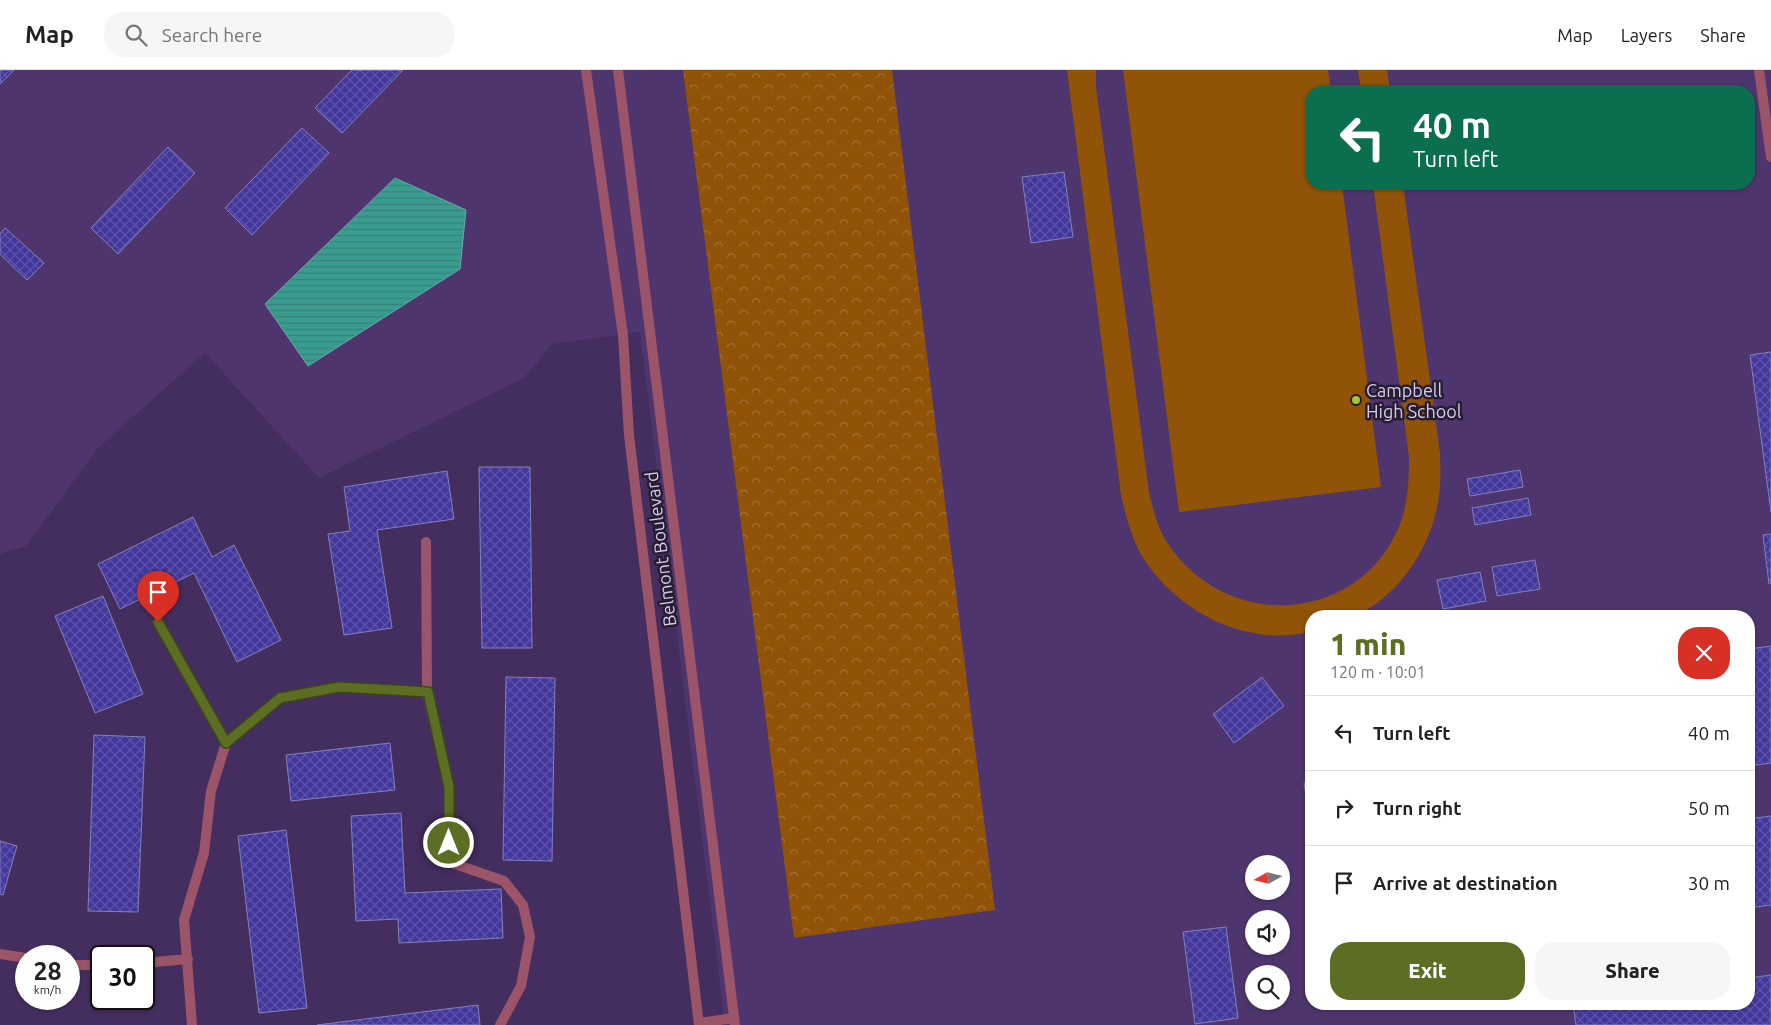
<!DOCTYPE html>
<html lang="en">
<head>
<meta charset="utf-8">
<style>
	body { margin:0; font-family:Ubuntu,sans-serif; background:#f6f6f6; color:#222; height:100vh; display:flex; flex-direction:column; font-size:19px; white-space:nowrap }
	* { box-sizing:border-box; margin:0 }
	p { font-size:16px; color:#767676 }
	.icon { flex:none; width:28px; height:28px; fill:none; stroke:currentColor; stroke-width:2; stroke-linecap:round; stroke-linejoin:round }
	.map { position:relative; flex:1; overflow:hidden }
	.drawer { position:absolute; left:1305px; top:540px; width:450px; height:400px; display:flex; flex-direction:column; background:#fff; border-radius:20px; box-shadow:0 1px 4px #0004 }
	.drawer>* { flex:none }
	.hud { position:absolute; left:1305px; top:15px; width:450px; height:105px; border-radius:20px; box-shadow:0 1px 4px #0004; background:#0b6e4f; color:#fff; overflow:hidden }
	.needle { width:32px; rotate:262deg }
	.fabs { position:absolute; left:1245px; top:785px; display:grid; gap:10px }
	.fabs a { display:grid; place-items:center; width:45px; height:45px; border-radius:50%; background:#fff; box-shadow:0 1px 4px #0004; font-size:25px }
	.speed { position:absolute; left:15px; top:875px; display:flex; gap:10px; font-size:25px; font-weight:700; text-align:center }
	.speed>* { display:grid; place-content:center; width:65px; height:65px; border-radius:50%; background:#fff; box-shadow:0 1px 4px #0004; line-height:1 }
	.speed small { font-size:12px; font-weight:400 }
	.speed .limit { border:2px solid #111; border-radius:8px; background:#fff; color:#111 }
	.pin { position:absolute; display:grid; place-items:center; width:42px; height:42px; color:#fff; margin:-51px -21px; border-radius:50% 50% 50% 0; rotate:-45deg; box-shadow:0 0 5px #0007 }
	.pin .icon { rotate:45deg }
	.me { position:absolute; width:55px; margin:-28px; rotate:0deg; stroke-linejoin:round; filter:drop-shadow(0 0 4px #0008) }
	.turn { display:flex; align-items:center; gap:18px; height:105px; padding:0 25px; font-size:22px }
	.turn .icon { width:65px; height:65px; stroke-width:2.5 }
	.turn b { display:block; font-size:35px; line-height:42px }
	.round { display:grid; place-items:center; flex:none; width:52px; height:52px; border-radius:20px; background:#f6f6f6 }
	.headline { display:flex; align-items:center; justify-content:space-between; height:85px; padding:0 25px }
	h1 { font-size:30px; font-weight:800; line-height:38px; color:#5c6d24 }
	.primary-button { display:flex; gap:10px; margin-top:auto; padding:10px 25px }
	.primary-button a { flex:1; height:58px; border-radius:20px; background:#5c6d24; color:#fff; font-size:20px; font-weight:800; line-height:58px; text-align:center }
	.primary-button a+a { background:#f6f6f6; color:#222 }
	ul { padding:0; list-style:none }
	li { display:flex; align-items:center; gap:15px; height:75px; padding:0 25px; border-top:1px solid #e0e0e0 }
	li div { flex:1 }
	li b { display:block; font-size:19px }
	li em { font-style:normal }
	header { display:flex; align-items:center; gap:30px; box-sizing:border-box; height:70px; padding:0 25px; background:#fff; border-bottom:1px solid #e0e0e0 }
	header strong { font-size:24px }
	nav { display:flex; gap:28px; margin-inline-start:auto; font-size:18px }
	.search { width:350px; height:45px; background:#f6f6f6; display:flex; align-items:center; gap:12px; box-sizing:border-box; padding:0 18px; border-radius:20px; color:#767676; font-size:19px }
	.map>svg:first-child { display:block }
	.built { fill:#4e356d; fill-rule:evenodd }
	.forest { fill:url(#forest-crowns) }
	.pitch { fill:#905307 }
	.water { fill:url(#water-rules); stroke:#68abaa }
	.building { fill:url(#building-cross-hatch); stroke:#8182bb }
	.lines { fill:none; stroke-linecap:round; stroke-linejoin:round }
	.service { stroke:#9c5469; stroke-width:10 }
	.minor { stroke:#9c5469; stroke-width:10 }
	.route-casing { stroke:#3c4717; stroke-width:12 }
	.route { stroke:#5c6d24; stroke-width:9 }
	.poi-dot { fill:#a3c926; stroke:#261d33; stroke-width:2 }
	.labels { text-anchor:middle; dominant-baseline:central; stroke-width:5; stroke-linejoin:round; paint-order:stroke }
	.poi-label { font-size:18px; fill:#d7cbe9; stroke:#261d33; text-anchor:start }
	.street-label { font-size:18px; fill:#d7cbe9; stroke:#261d33 }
</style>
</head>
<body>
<header>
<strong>Map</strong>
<div class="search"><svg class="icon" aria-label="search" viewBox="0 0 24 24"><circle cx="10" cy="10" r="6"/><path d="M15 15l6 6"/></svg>Search here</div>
<nav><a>Map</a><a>Layers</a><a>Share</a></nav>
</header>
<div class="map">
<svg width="1771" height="955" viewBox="0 0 1771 955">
	<defs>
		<pattern id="forest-crowns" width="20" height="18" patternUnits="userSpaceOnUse" patternTransform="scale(1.25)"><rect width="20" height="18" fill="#905307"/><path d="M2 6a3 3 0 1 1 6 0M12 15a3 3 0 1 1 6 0" fill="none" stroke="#a47237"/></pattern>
		<pattern id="water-rules" width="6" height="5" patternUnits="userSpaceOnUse" patternTransform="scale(1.25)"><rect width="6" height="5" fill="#389d8f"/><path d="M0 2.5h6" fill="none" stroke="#3a8079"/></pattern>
		<pattern id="building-cross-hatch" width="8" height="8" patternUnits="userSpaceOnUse" patternTransform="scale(1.25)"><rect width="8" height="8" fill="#44379c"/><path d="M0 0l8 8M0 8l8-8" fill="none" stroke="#5e53aa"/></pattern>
	</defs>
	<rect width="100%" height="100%" fill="#442e5f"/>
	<path class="built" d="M0,0H1771V955H725L640,262L552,274L524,308L319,408L205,283L98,378L26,476L0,484ZM1311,21H1749V114H1311ZM1311,546H1749V934H1311ZM1254,794H1281V821H1254ZM1254,849H1281V876H1254ZM1254,904H1281V931H1254Z"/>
	<path class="forest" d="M683,0H892L995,840L794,868Z"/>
	<path class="pitch" d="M1067,0H1096V17L1149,422C1153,439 1157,457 1167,472C1222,559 1353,557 1397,461C1408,437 1409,413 1409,387L1373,114H1403L1440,383C1440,393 1441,404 1440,414C1438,466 1404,524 1355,546H1311V562C1245,577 1177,542 1142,486C1131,467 1126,446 1121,425Z
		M1123,0H1328L1331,21H1311V114H1342L1381,417L1179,442Z
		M1358,0H1387L1390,21H1361Z"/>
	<path class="water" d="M395,108L466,140L460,199L308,296L265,234Z"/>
	<path class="building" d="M0,0H14L0,14Z
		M352,0H403L342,63L315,38Z
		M302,58L329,83L252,165L225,138Z
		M168,77L195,103L118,184L91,158Z
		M1064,102L1073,167L1031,173L1022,107Z
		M5,158L44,193L27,210L0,184V164Z
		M1771,282V442L1750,285Z
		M479,397H530L532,578H482Z
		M1520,400L1523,417L1470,426L1467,409Z
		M447,401L454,449L377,460L392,558L344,565L328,464L350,461L344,417Z
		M1528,428L1531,445L1475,455L1472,438Z
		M193,447L212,487L234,475L281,570L237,592L194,503L120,539L98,494Z
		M1771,464V513L1769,514L1763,465Z
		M1535,490L1540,519L1497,526L1492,497Z
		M1480,502L1486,531L1443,539L1437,510Z
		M103,526L143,624L95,643L55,546Z
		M1771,576V693L1749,696V579Z
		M506,607L555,608L552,791L503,790Z
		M1262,607L1284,636L1234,673L1213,644Z
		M94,665L145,667L138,842L88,841Z
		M390,673L395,720L291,731L286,685Z
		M1311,712V762L1304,713Z
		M401,743L405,823L501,819L503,868L399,873L398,849L356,851L351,746Z
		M1771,746V835L1749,838V749Z
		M286,760L307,938L259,943L238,766Z
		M0,771L17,776L3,825L0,824Z
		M1226,857L1238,948L1195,954L1183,862Z
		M1771,905V955H1576L1573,934H1749V908Z
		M478,935L480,955H317Z"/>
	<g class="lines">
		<path class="service" d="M1759,0L1771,87
			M0,884L26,888
			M144,893L188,889
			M69,895H101
			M699,953L734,948
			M192,955L184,850L204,783L211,721L226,673L281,628L339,617L427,622"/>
		<path class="minor" d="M586,0L623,265L629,365L699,955
			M618,0L735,955
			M426,472L427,622L449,717V792L504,811L523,835L530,867L521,916L500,955
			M158,552L226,673"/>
	</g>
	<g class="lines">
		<g class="route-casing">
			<path id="route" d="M158,552L226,673L280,628L339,617L428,622L449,717V773"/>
		</g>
		<use href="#route" class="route"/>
	</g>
	<circle class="poi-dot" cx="1356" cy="330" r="5"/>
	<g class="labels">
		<g class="poi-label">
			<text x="1366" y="320">Campbell<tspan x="1366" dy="21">High School</tspan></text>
		</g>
		<g class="street-label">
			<text transform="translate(660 479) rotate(-97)">Belmont Boulevard</text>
		</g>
	</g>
</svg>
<div class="fabs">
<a><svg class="needle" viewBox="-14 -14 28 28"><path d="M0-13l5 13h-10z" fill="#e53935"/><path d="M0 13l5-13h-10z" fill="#767676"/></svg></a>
<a><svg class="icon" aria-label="sound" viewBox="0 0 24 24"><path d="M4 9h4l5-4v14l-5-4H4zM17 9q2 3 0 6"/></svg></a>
<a><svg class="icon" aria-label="search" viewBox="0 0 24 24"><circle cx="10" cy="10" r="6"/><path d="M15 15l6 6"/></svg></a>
</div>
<div class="speed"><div>28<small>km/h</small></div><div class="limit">30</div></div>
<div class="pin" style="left:158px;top:552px;background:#d93025"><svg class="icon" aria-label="arrive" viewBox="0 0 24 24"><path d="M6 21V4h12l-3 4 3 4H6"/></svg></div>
<svg class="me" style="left:449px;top:773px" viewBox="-20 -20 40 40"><circle r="17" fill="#5c6d24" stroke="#fff" stroke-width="3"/><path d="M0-11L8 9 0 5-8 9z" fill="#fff"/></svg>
<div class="hud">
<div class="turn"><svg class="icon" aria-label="left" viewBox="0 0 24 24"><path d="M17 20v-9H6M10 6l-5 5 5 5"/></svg><div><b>40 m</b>Turn left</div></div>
</div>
<section class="drawer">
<div class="headline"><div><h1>1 min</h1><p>120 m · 10:01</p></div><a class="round" style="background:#d93025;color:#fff"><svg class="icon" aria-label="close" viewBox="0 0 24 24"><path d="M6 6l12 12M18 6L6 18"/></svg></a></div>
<ul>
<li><svg class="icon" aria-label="left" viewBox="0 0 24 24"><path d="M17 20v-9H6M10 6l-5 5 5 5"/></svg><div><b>Turn left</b></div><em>40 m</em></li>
<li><svg class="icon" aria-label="right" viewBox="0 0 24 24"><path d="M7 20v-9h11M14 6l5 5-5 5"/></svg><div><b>Turn right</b></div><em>50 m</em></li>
<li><svg class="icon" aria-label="arrive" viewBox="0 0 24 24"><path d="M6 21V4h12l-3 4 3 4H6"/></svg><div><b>Arrive at destination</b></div><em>30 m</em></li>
</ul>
<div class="primary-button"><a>Exit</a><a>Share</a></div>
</section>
</div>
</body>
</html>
